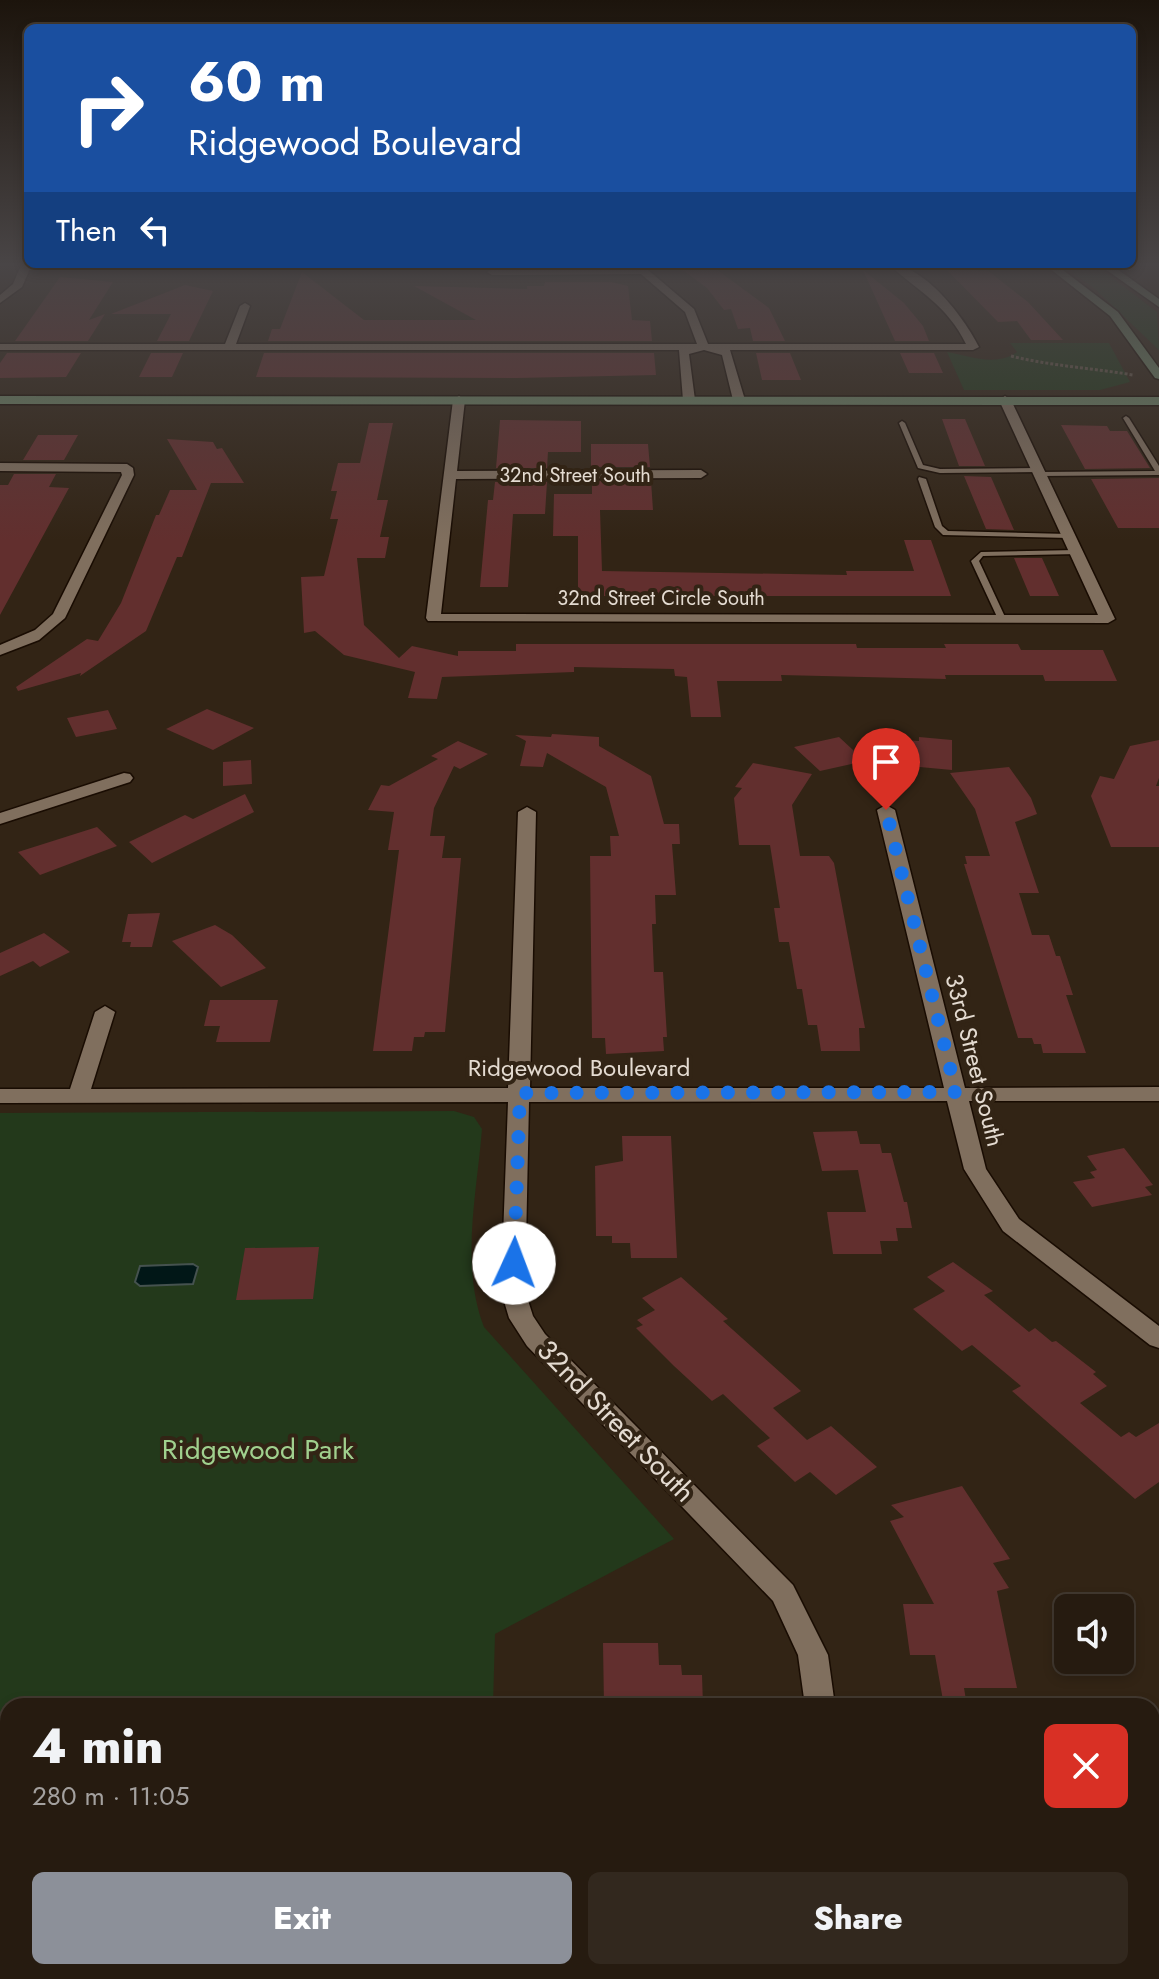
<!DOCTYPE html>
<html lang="en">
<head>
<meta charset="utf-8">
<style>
	body { margin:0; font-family:Jost,sans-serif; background:#32281e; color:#f1f3f6; height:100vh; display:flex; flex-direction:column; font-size:30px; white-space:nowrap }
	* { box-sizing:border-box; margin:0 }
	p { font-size:26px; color:#a4a19f }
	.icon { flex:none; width:44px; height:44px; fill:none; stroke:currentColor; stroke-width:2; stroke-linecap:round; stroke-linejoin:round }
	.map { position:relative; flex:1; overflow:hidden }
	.details { position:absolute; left:0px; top:1698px; width:1160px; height:282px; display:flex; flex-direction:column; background:#261b10; border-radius:24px 24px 0 0; box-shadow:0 4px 12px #0003,0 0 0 2px #423930 }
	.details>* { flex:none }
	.guide { position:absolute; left:24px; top:24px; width:1112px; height:244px; border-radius:12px; box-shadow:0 4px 12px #0003,0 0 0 2px #423930; background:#1a4fa0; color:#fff; overflow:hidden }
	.buttons { position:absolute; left:1054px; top:1594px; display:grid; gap:16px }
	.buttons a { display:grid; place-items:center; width:80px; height:80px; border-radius:12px; background:#261b10; box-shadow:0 4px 12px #0003,0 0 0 2px #423930; font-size:40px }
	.pin { position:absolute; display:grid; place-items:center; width:68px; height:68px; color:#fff; margin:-82px -34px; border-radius:50% 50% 50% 0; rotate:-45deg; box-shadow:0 0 8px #0007 }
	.pin .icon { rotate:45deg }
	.me { position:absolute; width:88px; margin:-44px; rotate:2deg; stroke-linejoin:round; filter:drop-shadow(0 0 6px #0008) }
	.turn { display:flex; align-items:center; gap:28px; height:168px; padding:0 32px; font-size:36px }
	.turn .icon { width:104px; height:104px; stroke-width:2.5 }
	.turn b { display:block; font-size:56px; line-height:68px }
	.then { display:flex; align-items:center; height:76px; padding:0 32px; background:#0003; gap:16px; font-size:30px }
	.round { display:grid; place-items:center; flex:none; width:84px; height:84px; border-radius:12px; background:#32281e }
	.overview { display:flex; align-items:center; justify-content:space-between; height:136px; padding:0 32px }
	h1 { font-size:48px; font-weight:800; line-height:60px }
	.cta { display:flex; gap:16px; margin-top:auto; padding:16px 32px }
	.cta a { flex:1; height:92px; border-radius:12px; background:#8c9099; color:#fff; font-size:32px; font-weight:800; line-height:92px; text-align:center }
	.cta a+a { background:#32281e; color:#f1f3f6 }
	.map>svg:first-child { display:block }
	.green { fill:#23391b }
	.water { fill:#011717; stroke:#45524f; stroke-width:2 }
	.building { fill:#622f2e }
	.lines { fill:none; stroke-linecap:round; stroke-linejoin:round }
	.lane-casing { stroke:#190c02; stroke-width:3 }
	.street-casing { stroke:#190c02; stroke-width:3 }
	.secondary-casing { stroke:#190c02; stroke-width:3 }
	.path { stroke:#685b4e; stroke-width:3; stroke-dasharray:3 2; stroke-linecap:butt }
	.lane { fill:#806f5e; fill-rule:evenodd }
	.street { fill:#806f5e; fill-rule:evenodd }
	.secondary { fill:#6e8566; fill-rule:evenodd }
	.route { stroke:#1a73e8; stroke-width:14; stroke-dasharray:0 25.2 }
	.labels { text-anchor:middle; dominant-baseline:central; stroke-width:8; stroke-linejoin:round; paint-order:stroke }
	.far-street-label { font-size:20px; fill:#e4dbd1; stroke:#322415 }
	.street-label { font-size:24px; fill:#e4dbd1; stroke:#322415 }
	.near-street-label { font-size:28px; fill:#e4dbd1; stroke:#322415 }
	.near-park-label { font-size:28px; fill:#a0d08e; stroke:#322415 }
</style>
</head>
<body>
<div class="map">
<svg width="1159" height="1979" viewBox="0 0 1159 1979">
	<rect width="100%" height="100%" fill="#322415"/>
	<path class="green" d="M1061,264H1094L1157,312L1159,350L1095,289Z
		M1010,343H1109L1130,382L1100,390H964L947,352C970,356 996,367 1017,352Z
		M454,1111L474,1117L482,1129C477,1193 460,1265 484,1327L674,1539L495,1634L493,1706H8V1972H483V1979H0V1113Z"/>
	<path class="water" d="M193,1264L198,1267L193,1284L140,1286L135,1282L140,1266Z"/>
	<path class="building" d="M686,264H709L769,308L785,341H753L750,328L738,329L731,309L724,310L707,288L680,268L689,267Z
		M941,264H969L979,271L987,270L1028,302L1063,340H1031L1017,321L998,322Z
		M863,270L904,303L923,326L929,341H895Z
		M302,272L364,320H476L414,286L527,289V286H544L545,282H611L628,286L632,320L650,321L652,341H268L272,329H280Z
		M60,277L113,282L89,320L105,314L88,341H15Z
		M185,285L213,291L189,341H157L171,314H111Z
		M7,353H81L66,377L0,378V363Z
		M151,353H183L172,377H139Z
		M264,353H654L656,375L517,378L256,377Z
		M756,353H790L801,380H762Z
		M900,353H934L943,373H909Z
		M942,419H965L985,466H959Z
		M500,420L581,421V452H548L547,468H496Z
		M369,423H393L377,500H388L380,537H389L385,558H357L364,625L399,658L412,646L458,656V651H516V644H856L857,648H946L944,644H1018L1021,650H1103L1117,681H1045L1043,675H945L946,679L781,675L782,681H717L721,717H691L687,677L675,676L674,669L574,667V672L442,677L437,699L408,698L415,672L344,655L315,631L304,633L301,577L324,576L338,519H330L337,491H331L338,463H360Z
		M1061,425L1107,426L1110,431H1127L1150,468L1085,469Z
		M38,435H78L64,460H23Z
		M167,439L213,442L217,449L222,448L244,483H211L182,557H177L146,631L80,676L81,673L18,691L16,687L87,639L98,641L121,603L156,515H159L170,490H197Z
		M591,444H648L650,467H591Z
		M14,474H56L49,487L69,488L0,615V485H8Z
		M964,476L991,477L1014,530L986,529Z
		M1159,478V528H1118L1091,479Z
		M592,481H651L653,510H600L602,571L847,575L846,571H914L904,540H931L951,596H578V536H553L554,494H592Z
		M495,482H547L545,514H513L508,587H480L488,500H493Z
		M1014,558H1042L1059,596H1030Z
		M207,709L254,728L213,750L166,729Z
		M108,710L117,729L76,737L67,718Z
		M552,734L599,737V746L651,776L664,824H679L680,844H672L676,895H655L656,924H652L654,972H663L667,1037H663L664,1051L606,1054L605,1038H592L590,856H611L610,836H619L606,787L547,753L543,767L520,766L526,741L515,735L551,737Z
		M839,737L865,761L820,771L794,747Z
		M919,737L952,740V770L898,765L904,740L919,741Z
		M1159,740V778L1156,786H1159V847H1111L1091,796L1100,776L1114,779L1130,746Z
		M458,741L488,754L460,769L454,766L434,808L430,836H445L442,858H461L445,1032H425L424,1037H414L412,1051H373L399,850H388L394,812L368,810L381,785L389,786L438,759L431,756Z
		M251,760L252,784L223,786V762Z
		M753,763L812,774L792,805L800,856H829L834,863L865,1028H859L860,1051H821L817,1025H808L802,989H797L789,942H779L774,908H780L770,845H739L734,798L742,788L735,787Z
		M1009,767L1031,798L1037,814L1015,822L1039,893H1019L1032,935H1049L1056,956H1060L1073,995H1066L1086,1053H1043L1041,1044H1034L1032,1038H1018L964,864H967L965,856H990L975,809L950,773Z
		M245,794L254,812L152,863L129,842L185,815L193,819Z
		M97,827L117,846L40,875L18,852Z
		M160,913L152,947H130L131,942H122L128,914Z
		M215,925L232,935L266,968L221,987L172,941Z
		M44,933L70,952L40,967L33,961L0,976V953Z
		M210,1000H278L270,1042H216L220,1026H204Z
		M857,1131L860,1144H880L882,1153H891L904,1202H907L912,1228H896L898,1241H880L882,1254H833L827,1212H866L858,1170L822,1171L813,1132Z
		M622,1136H671L677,1258H631L630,1243H612V1236H596L595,1166L623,1161Z
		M1124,1148L1153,1185L1145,1187L1152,1195L1092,1207L1073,1182L1095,1178L1090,1172L1097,1170L1087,1156Z
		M319,1247L313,1299L236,1300L245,1248Z
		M953,1262L993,1291L984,1295L1029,1332L1035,1328L1052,1342L1056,1341L1096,1372L1093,1374L1107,1386L1080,1403L1121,1437L1129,1432L1136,1437L1159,1423V1482L1135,1499L1012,1391L1021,1386L972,1345L962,1351L913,1309L945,1291L927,1277Z
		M681,1277L728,1319L723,1321L801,1391L773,1408L807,1440L831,1426L877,1467L836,1495L810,1472L795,1482L757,1446L770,1438L723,1394L712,1401L674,1366L636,1328L643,1325L637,1320L655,1310L642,1298Z
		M962,1486L1010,1559L993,1563L1009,1588L997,1591L1017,1688H964L967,1706H944L935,1655H910L903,1604H934L890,1521L904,1517L891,1505Z
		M603,1643H658L659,1665H681L682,1675H702L703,1706H604Z"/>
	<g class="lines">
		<g class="lane-casing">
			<path id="lane" d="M1126,416L1129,418L1159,466V475L1040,476L1036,474L1040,472L1155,471L1123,418Z
				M902,421L905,423L923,465L940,469L1038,468L1042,470L1038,472L940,473L918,468L899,423Z
				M919,477L926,479L942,526L948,531L1069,534L1073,536L1069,538L943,535L935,527L918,479Z
				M1076,550L1080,552L1079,554L983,556L979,561L1006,619L1002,621L998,619L971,561L981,552Z"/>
		</g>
		<g class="street-casing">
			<path id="street" d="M22,263L32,264L22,287L0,303V295L13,284Z
				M630,264H641L694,309L708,344H966C948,306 917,290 888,264C924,264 964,317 979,347L973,350H730L745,400L739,404L733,400L722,355L704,350L689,354L695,400L689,404L683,400L679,350H0V344H225L240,306L245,303L250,306L236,344H697L685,312L641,274L492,275L487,272L492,269L634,268Z
				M459,396L465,400L457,471L701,470L707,474L701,478L456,479L441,614L1098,615L999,400L1005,396L1011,400L1115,619L1108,623L428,621L426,618L453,400Z
				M0,463L127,464L133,468L134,475L65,618L39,640L0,655V645L35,630L53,614L122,475L121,472L0,471Z
				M124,773L130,774L133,778L130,782L0,824V813Z
				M886,805L895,810L965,1088L1159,1087V1101H969L986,1169L1019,1219L1159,1326V1348L1150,1345L1003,1231L964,1169L947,1101L529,1102L525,1291L533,1316L545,1334L793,1585L828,1655L835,1706H805L798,1655L773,1601L527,1346L509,1318L501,1291L508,1102L0,1103V1089H70L95,1012L105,1006L115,1012L91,1089L508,1088L518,812L527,807L536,812L530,1088H944L877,810Z
				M837,1972H871L872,1979H838Z"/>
		</g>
		<g class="secondary-casing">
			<path id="secondary" d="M1044,264H1055L1118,312L1159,368V379L1155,378L1110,316Z
				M1098,264H1110L1159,299V307Z
				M0,396L1159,397V405L0,404Z"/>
		</g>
		<path class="path" d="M1011,356C1051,366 1092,368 1133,375"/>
		<use href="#lane" class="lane"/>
		<use href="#street" class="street"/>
		<use href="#secondary" class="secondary"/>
	</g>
	<linearGradient id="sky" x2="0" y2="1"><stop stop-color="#1c140c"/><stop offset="0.49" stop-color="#494546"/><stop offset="1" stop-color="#494546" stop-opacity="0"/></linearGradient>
	<rect width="1159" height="540" fill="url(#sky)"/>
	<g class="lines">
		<path class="route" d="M514,1263L520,1093L956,1092L886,810"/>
	</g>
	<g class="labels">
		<g class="far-street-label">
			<text x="575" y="475">32nd Street South</text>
			<text x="661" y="598">32nd Street Circle South</text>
		</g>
		<g class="street-label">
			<text transform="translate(975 1060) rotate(76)">33rd Street South</text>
			<text x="579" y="1067">Ridgewood Boulevard</text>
		</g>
		<g class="near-street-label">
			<text transform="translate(616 1421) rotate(46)">32nd Street South</text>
		</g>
		<g class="near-park-label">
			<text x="258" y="1449">Ridgewood Park</text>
		</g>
	</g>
</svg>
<div class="buttons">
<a><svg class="icon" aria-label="sound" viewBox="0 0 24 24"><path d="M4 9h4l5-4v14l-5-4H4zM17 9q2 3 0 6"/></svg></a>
</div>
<div class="pin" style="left:886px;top:810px;background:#d93025"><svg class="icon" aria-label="arrive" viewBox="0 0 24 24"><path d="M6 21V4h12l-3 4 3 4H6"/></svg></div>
<svg class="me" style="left:514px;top:1263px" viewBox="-20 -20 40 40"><circle r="19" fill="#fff"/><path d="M0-13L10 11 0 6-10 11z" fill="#1a73e8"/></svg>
<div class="guide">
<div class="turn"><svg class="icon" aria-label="right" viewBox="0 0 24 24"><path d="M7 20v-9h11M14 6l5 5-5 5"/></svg><div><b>60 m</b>Ridgewood Boulevard</div></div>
<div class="then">Then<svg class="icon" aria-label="left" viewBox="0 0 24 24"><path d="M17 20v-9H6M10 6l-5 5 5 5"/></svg></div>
</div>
<section class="details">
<div class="overview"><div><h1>4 min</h1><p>280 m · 11:05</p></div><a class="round" style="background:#d93025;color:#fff"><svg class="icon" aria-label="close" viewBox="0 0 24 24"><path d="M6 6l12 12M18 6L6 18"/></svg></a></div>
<div class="cta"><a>Exit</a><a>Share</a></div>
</section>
</div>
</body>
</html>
